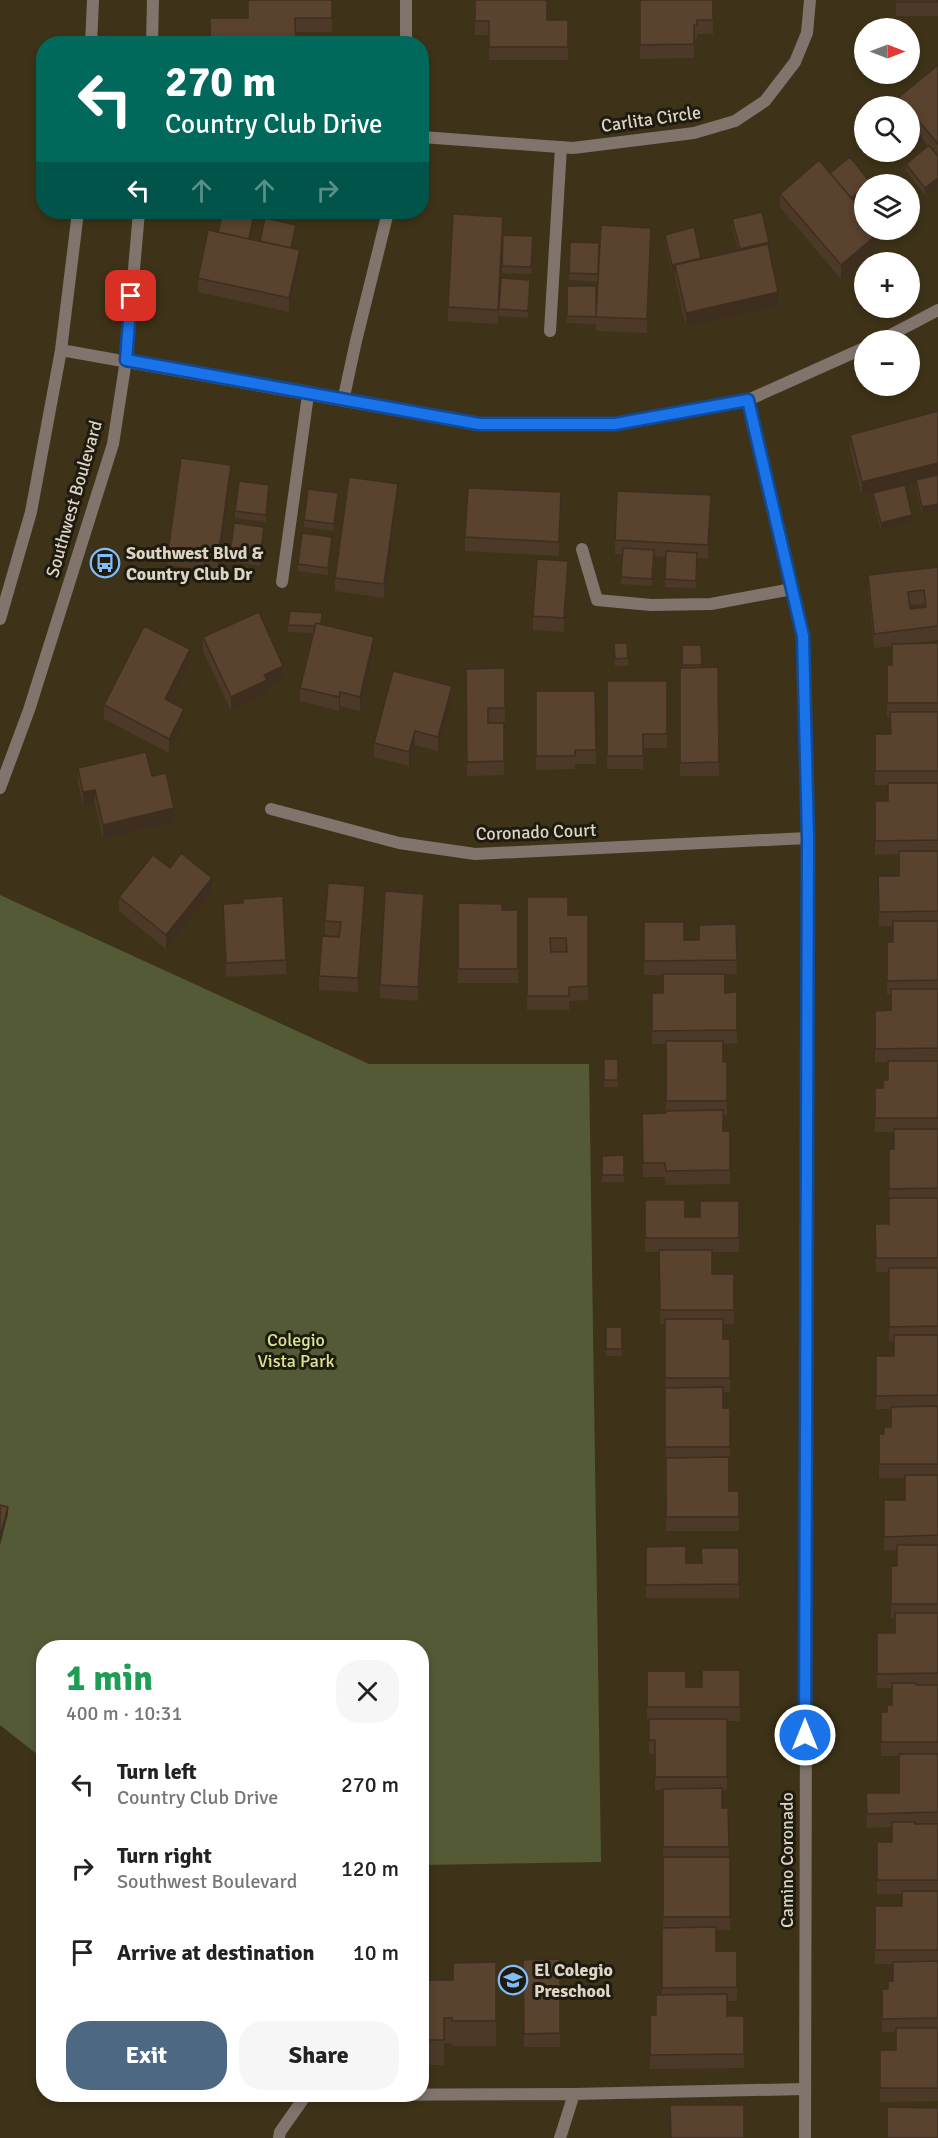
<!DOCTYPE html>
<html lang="en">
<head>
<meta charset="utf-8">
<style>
	body { margin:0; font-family:Signika,sans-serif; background:#f6f6f6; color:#222; height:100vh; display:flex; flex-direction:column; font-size:22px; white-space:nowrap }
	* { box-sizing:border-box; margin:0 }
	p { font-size:20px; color:#767676 }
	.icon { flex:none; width:33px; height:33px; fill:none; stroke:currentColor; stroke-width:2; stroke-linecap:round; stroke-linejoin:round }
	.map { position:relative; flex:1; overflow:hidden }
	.sheet { position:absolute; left:36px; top:1640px; width:393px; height:462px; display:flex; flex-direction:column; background:#fff; border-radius:24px; box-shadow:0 3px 9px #0003 }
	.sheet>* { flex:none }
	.guide { position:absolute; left:36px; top:36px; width:393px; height:183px; border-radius:24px; box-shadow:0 3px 9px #0003; background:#00695c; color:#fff; overflow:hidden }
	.needle { width:39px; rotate:90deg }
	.buttons { position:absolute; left:854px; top:18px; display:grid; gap:12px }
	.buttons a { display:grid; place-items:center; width:66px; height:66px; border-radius:50%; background:#fff; box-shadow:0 3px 9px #0003; font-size:30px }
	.pin { position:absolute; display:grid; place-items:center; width:51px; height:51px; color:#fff; margin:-26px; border-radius:12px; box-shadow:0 3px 9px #0006 }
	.me { position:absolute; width:66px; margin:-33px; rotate:0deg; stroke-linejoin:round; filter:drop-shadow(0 0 4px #0008) }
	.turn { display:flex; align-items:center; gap:21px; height:126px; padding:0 30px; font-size:27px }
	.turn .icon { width:78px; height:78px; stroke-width:2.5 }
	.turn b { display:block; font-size:42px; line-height:51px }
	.lanes { display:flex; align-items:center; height:57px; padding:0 30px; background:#0003; justify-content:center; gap:30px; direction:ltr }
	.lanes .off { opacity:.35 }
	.round { display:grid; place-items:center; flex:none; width:63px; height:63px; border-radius:24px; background:#f6f6f6 }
	.overview { display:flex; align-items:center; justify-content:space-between; height:102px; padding:0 30px }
	h1 { font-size:36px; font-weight:700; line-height:45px; color:#1e9e55 }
	.button { display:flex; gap:12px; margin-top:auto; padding:12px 30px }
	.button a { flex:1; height:69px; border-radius:24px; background:#4c6883; color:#fff; font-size:24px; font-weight:700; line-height:69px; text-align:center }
	.button a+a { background:#f6f6f6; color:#222 }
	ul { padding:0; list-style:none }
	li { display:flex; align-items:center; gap:18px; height:84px; padding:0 30px }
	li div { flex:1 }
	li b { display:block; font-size:22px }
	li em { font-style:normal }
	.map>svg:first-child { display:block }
	.green { fill:#545a36 }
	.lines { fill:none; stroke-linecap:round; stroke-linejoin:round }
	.service { stroke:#81746c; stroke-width:12 }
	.minor { stroke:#81746c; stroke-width:12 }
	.tertiary { stroke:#81746c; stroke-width:12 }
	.wall { fill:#4d3928; fill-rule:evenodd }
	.shaded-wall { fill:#3e2e20 }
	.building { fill:#59422e; stroke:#3e2e20; stroke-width:1.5; fill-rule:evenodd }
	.route-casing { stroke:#114b97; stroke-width:15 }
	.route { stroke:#1a73e8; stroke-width:10 }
	.labels { text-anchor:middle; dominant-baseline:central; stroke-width:6; stroke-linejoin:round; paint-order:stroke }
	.street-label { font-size:18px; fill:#dcd5c5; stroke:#201b0f }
	.poi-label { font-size:18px; font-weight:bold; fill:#dcd5c5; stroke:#201b0f; text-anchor:start }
	.park-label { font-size:18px; fill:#d8e691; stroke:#201b0f }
</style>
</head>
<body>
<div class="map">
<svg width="938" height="2138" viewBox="0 0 938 2138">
	<rect width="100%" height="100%" fill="#3e3318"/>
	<path class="green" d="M0,895L369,1064H589L601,1862L422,1865V1647H44L43,1759L0,1725Z"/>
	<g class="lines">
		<path class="service" d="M550,331L561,147
			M582,549L597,600L651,605L711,604L792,589
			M282,582L308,395
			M279,2138L280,2132L306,2095L574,2094L804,2089
			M560,2138L574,2094"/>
		<path class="minor" d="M406,0V44
			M422,137L573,148L694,133L735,121L765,101L795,62L807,33L810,0
			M748,400L803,636L808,838L805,2138
			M343,401L356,341L388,212
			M271,809L399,843L475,854L808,838"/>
		<path class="tertiary" d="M91,44L93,0
			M152,44L153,0
			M881,340L938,310
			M61,350L479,425H615L748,400L864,348
			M0,619L31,512L61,350L78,212
			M0,788L29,710L113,444L126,360L139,212"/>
	</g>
	<path class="wall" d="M332,0V32H295L248,18Z
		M475,0L547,20H568V60H489V35H475Z
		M640,0H713V34H697V39H694V58L640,59Z
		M896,0H938V16H896Z
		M938,65V185L925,195L906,171V164L928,146L921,137V143L898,162L889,152H909V106H899V97Z
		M830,173L870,184L864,194L854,202L864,230H889L880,237V246L841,279L780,207V194Z
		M732,219L769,249L778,306L686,327L675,278V271L672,272L665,242V235L701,259L738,250L732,226Z
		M254,222L250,239L260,241L296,232L292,248L300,264L289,312L198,292V278L218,232Z
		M503,231L498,324L448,321V307Z
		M503,235L533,243L531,274L502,273Z
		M651,241L647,333L596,331V324L567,323V286L596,317Z
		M570,242L599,243L598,282L569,280Z
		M530,287L528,318L499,316V309Z
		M938,411V511L922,514L916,487V482L889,489L912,523L881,531L873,500V493L862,496L850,448V435Z
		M231,479L218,572L168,565V552Z
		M269,492L266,522L235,518V511Z
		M398,498L384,598L335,591V578Z
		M338,500L334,531L304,527V520Z
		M561,506L559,556L465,551V537Z
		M711,509L708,559L697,558L696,588L665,587L666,557L654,556L652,586L621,584L622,554H615V540Z
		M264,534L260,566L230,561V554Z
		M332,544L328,575L298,571V564Z
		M938,567V640L908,644L938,643V2101L880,2102V2050H896V2032H882V1989H888L893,1981V1964H875V1906H902V1894H877V1842H892V1827L867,1828L866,1793H899V1756H881V1712H887L892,1705V1688H877V1633H895V1618H891V1566H897V1550L884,1551V1500H905V1478H879V1434H884L891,1427V1409H876V1356H894V1341H889V1272H876L875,1238L889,1224V1149H894V1132H875V1088H883L888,1080V1062H875V1011L891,1010V994H887V942H893V926H879L878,876H899V854L875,855V801H888V785H875V734H890V717H887V665H892V646L874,648L868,588V575ZM924,604V607L910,609L909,605Z
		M568,575L564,632L533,630V616Z
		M321,624L374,651L360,711L340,706L339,711L300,701V688L313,633L288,632V625Z
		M203,637L283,680L267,687V694L231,711L203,651Z
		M614,643L628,658V666H615Z
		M682,645H701L702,667H718L719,776H680V668H682Z
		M190,663L171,702L184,723L169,753L104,719V705Z
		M505,668V722H488V723H504V775L467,776L466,669Z
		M607,681H667V748H643V769H607Z
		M536,691H595L596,764H575V769L536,770Z
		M452,700L438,751L415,745L409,766L374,757V743Z
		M78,768L174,822L103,839L95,803L83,806L78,782Z
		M170,868L212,892L166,949L119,911V897Z
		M527,897L568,915H588V1000L569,1001V1010H527Z
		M365,900L358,992L319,990V976L339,937L340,936L325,935V921Z
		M458,903L502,910H518V983H458Z
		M223,904L286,960V974L226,977Z
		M424,908L418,1001L380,998V985Z
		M644,922L684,940H699L736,924L737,974H725V993L737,992V1043L723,1044V1062L727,1101V1115H723V1131H730V1184L666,1185L665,1177H643L642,1114L666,1113V1044H652V993H663V975H644Z
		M604,1059H618V1087H604Z
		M624,1155V1182H602V1156Z
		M645,1200L685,1217H700L739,1201V1252H712V1274H734V1324H723V1339H730V1392H723V1408H730V1461H729V1491H739V1531H666L665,1324H660L659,1252H645Z
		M606,1327H622V1356H606Z
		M646,1547L686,1563H701V1548L739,1584V1598H646Z
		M740,1670V1721H727V1790H722V1808H728L729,1857H730V1930H716V1951H737V2001H727V2016H744V2068L650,2069V2015H656L662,1995V1928H663V1790H655V1754H649V1721H647V1671L686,1687H702Z
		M560,1959V2047H524L523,1960Z
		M496,1962V2046H452V2043H444V2065H422V1980H453Z"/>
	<path class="shaded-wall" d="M921,136V143L898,162V155L903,152H909V146Z
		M938,178V185L925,195V188Z
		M864,187V194L848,206V199Z
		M254,215V222L248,251V244Z
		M503,217V231L498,324V310Z
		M296,225V232L290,261V254Z
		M651,228V241L647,333V319Z
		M880,230H889L880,237V246L841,279V265Z
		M769,242V249L740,256V249Z
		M300,250V264L289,312V298Z
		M701,258V265H675V271L672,272V265Z
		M778,292V306L686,327V313Z
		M938,463V477L862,496V482Z
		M231,465V479L218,572V558Z
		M398,484V498L384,598V584Z
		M269,485V492L266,522V515Z
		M561,492V506L559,556V542Z
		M338,493V500L334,531V524Z
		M711,495V509L708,559V545Z
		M938,504V511L922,514V507Z
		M912,515V523L881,531V523Z
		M264,527V534L260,566V559Z
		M332,537V544L328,575V568Z
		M568,561V575L564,632V618Z
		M374,637V651L360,711V697Z
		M190,649V663L165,713V699Z
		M283,666V680L267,687V694L231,711V697L264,675Z
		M452,686V700L438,751V737Z
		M340,692V706L339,711V697Z
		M184,709V723L169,753V739Z
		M415,731V745L409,766V752Z
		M95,790V803L83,806V792Z
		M174,808V822L103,839V825Z
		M212,878V892L166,949V935Z
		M365,886V900L358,992V978Z
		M424,894V908L418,1001V987Z
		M8,1507V1514L0,1545V1537Z"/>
	<path class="building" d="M248,0H332V18H295L296,44H210V18H248Z
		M475,0H547V20H568V47H489V21H475Z
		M640,0H713V20H697V25H694V44L640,45Z
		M896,0H938V2H896Z
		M938,65V144L909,109V106H907L899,97Z
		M909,122L921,136L909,146Z
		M929,145L938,156V178L925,188L906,164Z
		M895,152H903L898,155Z
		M850,157L870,182L867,184H864V187L851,198L830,173Z
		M819,160L864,213V230H878L880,232L841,265L780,194Z
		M864,202V213L859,207Z
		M223,212H239L254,215L249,239L218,232Z
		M762,212L769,242L740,249L732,219Z
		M453,214L503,217L498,310L448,307Z
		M265,218L296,225L291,248L260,241Z
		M601,225L651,228L647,319L596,317Z
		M694,227L701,258L672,265L665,235Z
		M208,230L300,250L289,298L198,278Z
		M503,235L533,236L531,267L502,266Z
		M570,242L599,243L598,274L569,273Z
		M768,244L778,292L686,313L675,265Z
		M501,278L530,280L528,311L499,309Z
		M567,286H596V317L567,316Z
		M938,411V463L862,482L850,435Z
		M181,458L231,465L218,558L168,552Z
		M938,475V504L922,507L916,480Z
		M349,477L398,484L384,584L335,578Z
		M239,481L269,485L266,515L235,511Z
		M905,485L912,515L881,523L873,493Z
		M468,488L561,492L559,542L465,537Z
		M308,489L338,493L334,524L304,520Z
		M617,491L711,495L708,545L615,540Z
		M234,523L264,527L260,559L230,554Z
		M302,533L332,537L328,568L298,564Z
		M623,548L654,550L652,579L621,577Z
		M666,551L697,553L696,581L665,579Z
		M537,559L568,561L564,618L533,616Z
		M938,567V626L874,634L868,575ZM924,590L926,607L910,609L908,592Z
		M290,611L322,613L321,624L316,623L315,626L288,625Z
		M259,612L283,666L264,675L267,680L231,697L203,637Z
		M316,623L374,637L360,697L340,692L339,697L300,688Z
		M144,626L190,649L165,699L184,709L169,739L104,705Z
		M614,643H627L628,658L615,659Z
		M938,643V703H887V665H892V644Z
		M682,645H701L702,665H682Z
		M718,667L719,762L680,763V668Z
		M505,668V708H488V723H504V761L467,762L466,669Z
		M393,671L452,686L438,737L415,731L409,752L374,743Z
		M607,681H667V734H643V756H607Z
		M536,691H595L596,750H575V756H536Z
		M890,712H938V771H875V734H891Z
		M146,752L152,776L166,773L174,808L103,825L95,790L83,792L78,768Z
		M888,783H938V840L875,841V801H888Z
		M899,851H938V911L879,912L878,876H899Z
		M181,853L212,878L166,935L119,897L153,855L170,868Z
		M328,883L365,886L358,978L319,976L322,936L339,937L341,922L325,921Z
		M385,891L424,894L418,987L380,985Z
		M283,896L286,960L226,963L223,904L243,903V899Z
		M527,897H568V915H588V986L569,987V996H527ZM550,938H566L567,952H551Z
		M458,903L502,904V910H518V969H458Z
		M893,921H938V980L887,981V942H893Z
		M644,922H684V940H699V925L736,924L737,960L644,961Z
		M663,974H725V993L737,992V1030L652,1031V993H663Z
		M891,989H938V1048L875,1049V1011L891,1010Z
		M666,1041H723V1062H727V1101H666Z
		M604,1059H618V1080H604Z
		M888,1061H938V1118H875V1088H883V1080H888Z
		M723,1110V1131H730V1170L666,1171L665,1163H643L642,1114L666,1113V1111Z
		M894,1129H938V1188L889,1189V1149H894Z
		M624,1155V1175H602V1156Z
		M889,1198H938V1258H876L875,1224H889Z
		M645,1200H685V1217H700V1201H739V1238H645Z
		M659,1250H712V1274H734V1310H660Z
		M889,1268H938V1326L889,1327Z
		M665,1319H723V1339H730V1378H665Z
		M606,1327H622V1349H606Z
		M894,1335H938V1395L876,1396V1356H894Z
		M723,1387V1408H730V1447H665V1388Z
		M938,1406V1464H879V1434H884V1427H891V1407Z
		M729,1457V1491H739V1517H666V1458Z
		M905,1475H938V1535L884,1537V1500H905Z
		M0,1505L8,1507L0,1537Z
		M897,1545H938V1604H891V1566H897Z
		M686,1546V1563H702L701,1548H739V1584L646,1585V1547Z
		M895,1613H938V1673L877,1674V1633H895Z
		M702,1670H740V1707H647V1671H686V1687H702Z
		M892,1683H916V1685H938V1742H881V1712H887V1705H892Z
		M649,1719H727V1777H655V1740H649Z
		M899,1754H938V1812L867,1814L866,1793H899Z
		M722,1788V1808H728L729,1847H663V1789Z
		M892,1822H915V1824H938V1880H877V1842H892Z
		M663,1857H730V1917H663Z
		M902,1891H938V1950H875V1906H902Z
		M716,1927V1951H737V1987L662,1988V1928Z
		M560,1959V2033L524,2034L523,1960Z
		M938,1961V2018L882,2019V1989H888V1981H893V1962Z
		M496,1962V2021H452V2018H444V2040H422V1980H453V1963Z
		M727,1994V2016H744V2054L650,2055V2015H656V1995Z
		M896,2028H938V2088H880V2050H896Z
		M670,2105H744V2138H671Z
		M887,2107L938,2108V2138H887Z"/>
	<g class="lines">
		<g class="route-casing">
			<path id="route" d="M131,296L126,360L479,424H615L748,400L803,636L808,838L805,1735"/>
		</g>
		<use href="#route" class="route"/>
	</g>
	<defs>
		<g id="bus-ring" transform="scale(1.5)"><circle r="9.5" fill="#201b0f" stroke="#80bdfa" stroke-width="1.5"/><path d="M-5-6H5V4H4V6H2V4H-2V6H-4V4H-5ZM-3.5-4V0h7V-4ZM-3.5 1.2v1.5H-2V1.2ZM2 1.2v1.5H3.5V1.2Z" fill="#80bdfa"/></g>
		<g id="school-ring" transform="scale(1.5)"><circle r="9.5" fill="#201b0f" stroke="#80bdfa" stroke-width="1.5"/><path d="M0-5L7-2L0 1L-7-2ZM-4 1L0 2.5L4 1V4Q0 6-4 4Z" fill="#80bdfa"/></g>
	</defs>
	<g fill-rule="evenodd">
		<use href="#bus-ring" x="105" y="563"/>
		<use href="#school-ring" x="513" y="1980"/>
	</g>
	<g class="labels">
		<g class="street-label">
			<text transform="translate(651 119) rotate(-8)">Carlita Circle</text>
			<text transform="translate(74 499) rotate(-74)">Southwest Boulevard</text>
			<text transform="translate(536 832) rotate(-2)">Coronado Court</text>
			<text transform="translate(787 1860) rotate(-90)">Camino Coronado</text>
		</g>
		<g class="poi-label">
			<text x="126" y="553">Southwest Blvd &amp;<tspan x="126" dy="21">Country Club Dr</tspan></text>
			<text x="534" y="1970">El Colegio<tspan x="534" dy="21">Preschool</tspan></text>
		</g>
		<g class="park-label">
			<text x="296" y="1340">Colegio<tspan x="296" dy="21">Vista Park</tspan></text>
		</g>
	</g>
</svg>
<div class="buttons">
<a><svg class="needle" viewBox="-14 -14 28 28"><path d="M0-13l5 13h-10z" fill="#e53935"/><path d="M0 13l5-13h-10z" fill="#767676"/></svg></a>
<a><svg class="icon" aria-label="search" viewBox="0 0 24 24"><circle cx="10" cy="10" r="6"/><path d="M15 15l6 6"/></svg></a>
<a><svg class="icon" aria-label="layers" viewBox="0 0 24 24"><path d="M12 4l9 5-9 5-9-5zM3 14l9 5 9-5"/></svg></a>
<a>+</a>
<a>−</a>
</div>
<div class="pin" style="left:131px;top:296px;background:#d93025"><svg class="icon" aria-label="arrive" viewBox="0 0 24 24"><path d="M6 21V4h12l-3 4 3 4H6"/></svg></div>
<svg class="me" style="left:805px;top:1735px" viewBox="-20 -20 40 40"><circle r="17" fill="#1a73e8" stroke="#fff" stroke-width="3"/><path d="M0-11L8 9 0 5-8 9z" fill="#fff"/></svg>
<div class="guide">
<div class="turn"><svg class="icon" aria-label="left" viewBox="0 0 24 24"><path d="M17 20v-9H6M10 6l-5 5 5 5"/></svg><div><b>270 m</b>Country Club Drive</div></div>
<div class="lanes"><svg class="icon" aria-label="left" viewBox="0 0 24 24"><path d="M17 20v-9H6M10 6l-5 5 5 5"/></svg><svg class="icon off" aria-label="ahead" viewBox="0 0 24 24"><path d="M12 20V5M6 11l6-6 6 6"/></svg><svg class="icon off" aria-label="ahead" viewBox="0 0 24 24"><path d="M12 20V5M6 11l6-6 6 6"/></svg><svg class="icon off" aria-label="right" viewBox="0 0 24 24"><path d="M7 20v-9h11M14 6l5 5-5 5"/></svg></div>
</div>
<section class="sheet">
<div class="overview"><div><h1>1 min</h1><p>400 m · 10:31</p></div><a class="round"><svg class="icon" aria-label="close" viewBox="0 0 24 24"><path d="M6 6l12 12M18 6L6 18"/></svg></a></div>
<ul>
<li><svg class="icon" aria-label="left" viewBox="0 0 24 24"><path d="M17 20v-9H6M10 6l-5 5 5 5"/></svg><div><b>Turn left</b><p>Country Club Drive</p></div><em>270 m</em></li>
<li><svg class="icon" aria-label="right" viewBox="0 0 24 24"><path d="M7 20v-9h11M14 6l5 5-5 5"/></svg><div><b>Turn right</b><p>Southwest Boulevard</p></div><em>120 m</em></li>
<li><svg class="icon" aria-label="arrive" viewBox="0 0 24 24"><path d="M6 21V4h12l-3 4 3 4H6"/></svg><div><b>Arrive at destination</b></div><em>10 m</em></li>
</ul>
<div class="button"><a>Exit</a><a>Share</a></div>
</section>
</div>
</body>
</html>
